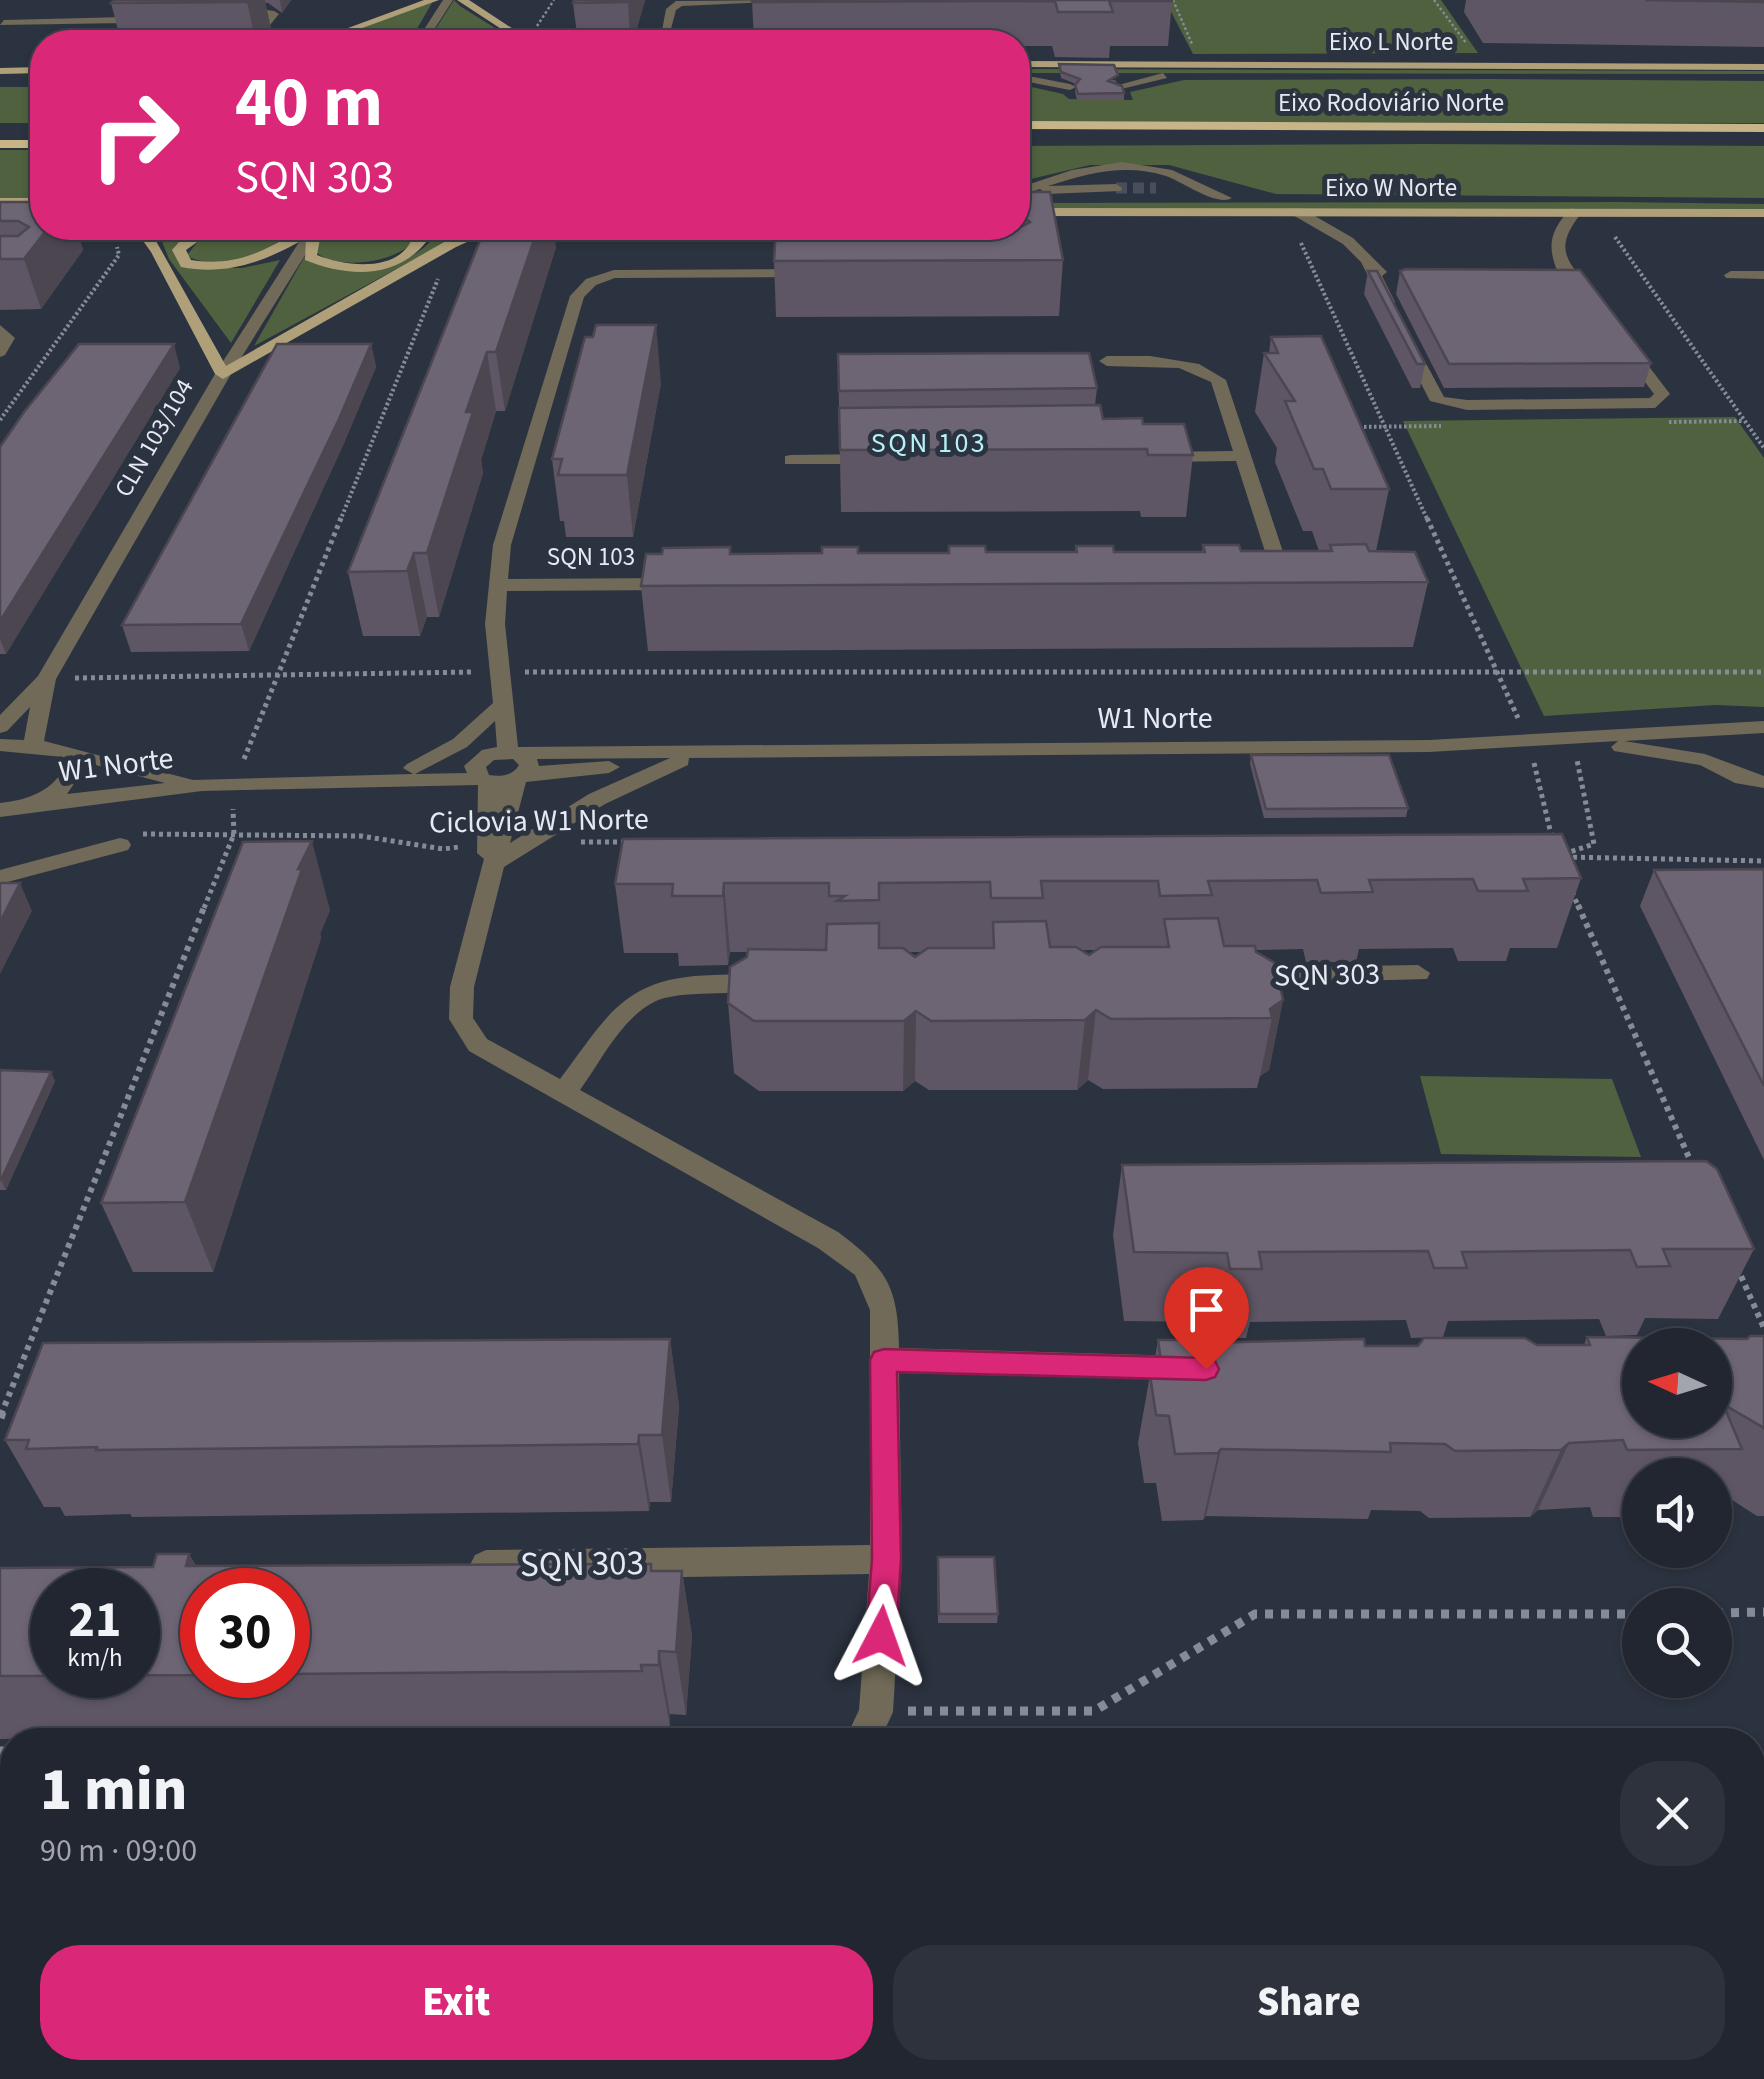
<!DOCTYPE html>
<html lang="en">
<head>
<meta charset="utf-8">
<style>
	body { margin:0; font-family:"Source Sans 3",sans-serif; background:#2d323c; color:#f1f3f6; height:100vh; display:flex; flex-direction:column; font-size:38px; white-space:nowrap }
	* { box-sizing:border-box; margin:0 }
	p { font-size:32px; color:#a2a5ab }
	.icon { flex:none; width:55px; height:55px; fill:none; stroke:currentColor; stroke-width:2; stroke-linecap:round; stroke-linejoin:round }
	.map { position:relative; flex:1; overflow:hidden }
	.drawer { position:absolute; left:0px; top:1728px; width:1765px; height:352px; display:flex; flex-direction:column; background:#212630; border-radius:40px 40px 0 0; box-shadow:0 2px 8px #0004,0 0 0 2px #3e434c }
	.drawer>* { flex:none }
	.guide { position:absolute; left:30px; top:30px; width:1000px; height:210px; border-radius:40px; box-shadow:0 2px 8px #0004,0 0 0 2px #3e434c; background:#db2777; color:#fff; overflow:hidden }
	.needle { width:65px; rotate:274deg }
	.controls { position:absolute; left:1622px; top:1328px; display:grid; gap:20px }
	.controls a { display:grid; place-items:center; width:110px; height:110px; border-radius:50%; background:#212630; box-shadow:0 2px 8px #0004,0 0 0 2px #3e434c; font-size:50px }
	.speed { position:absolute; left:30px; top:1568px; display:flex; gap:20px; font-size:50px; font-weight:700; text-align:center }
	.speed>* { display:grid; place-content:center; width:130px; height:130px; border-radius:50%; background:#212630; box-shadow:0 2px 8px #0004,0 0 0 2px #3e434c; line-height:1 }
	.speed small { font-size:25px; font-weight:400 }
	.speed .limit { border:15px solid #d22; background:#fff; color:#111 }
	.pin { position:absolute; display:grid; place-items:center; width:85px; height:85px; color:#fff; margin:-102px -42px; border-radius:50% 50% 50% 0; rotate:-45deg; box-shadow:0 0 10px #0007 }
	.pin .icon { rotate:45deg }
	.me { position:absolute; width:110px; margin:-55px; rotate:4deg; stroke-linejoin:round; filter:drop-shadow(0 0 8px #0008) }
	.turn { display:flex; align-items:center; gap:35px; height:210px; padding:0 40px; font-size:45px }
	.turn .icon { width:130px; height:130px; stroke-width:2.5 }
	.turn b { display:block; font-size:70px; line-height:85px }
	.round { display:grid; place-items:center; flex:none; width:105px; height:105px; border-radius:40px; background:#2d323c }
	.summary { display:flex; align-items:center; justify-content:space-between; height:170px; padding:0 40px }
	h1 { font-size:60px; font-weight:800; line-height:75px }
	.action { display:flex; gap:20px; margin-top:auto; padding:20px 40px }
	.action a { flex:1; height:115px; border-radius:40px; background:#db2777; color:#fff; font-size:40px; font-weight:800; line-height:115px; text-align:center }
	.action a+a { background:#2d323c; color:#f1f3f6 }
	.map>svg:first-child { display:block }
	.green { fill:#4f613e }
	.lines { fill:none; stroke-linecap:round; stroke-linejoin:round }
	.minor-tunnel { stroke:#484e5b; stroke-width:11; stroke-dasharray:11 6; stroke-linecap:butt }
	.path-far4 { stroke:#868c97; stroke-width:2.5; stroke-dasharray:2.5 2.5; stroke-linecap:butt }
	.path-far3 { stroke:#868c97; stroke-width:4; stroke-dasharray:2.5 2.5; stroke-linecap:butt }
	.path-far2 { stroke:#868c97; stroke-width:5; stroke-dasharray:4 4; stroke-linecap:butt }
	.path-far1 { stroke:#868c97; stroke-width:6; stroke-dasharray:5 5; stroke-linecap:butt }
	.path { stroke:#868c97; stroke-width:9; stroke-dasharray:8 8; stroke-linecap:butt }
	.minor { fill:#716a58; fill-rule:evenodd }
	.major { fill:#afa07a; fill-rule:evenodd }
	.highway { fill:#c8b587; fill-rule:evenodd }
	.wall { fill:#5e5664; fill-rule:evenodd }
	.shaded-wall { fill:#4c4651 }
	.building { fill:#6d6474; stroke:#4c4651; stroke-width:2.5; fill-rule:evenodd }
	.route { fill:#db2777; stroke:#8e194d; stroke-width:2.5 }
	.labels { text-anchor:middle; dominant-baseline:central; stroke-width:10; stroke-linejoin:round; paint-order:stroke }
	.far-street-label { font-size:25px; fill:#e5e9f2; stroke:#2c3340 }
	.far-neighbourhood-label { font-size:28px; letter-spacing:2.5px; fill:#b6f1f9; stroke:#2c3340 }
	.street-label { font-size:30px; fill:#e5e9f2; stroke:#2c3340 }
	.near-street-label { font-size:35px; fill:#e5e9f2; stroke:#2c3340 }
</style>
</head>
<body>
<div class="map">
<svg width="1764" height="2079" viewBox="0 0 1764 2079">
	<rect width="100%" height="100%" fill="#2c3340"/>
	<path class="green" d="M454,0L460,6L517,42C483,36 464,33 428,41Z
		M1165,0H1441L1478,53L1193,54Z
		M433,1L410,41L373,35L321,42Z
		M1018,69L1764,71V74L1018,73Z
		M1491,79L1764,81V123L1018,122V84L1063,94L1069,99L1133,100L1130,92L1184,80Z
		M0,87H42V123H0Z
		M1426,144L1764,146V198L1276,194L1169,165H1090L1018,182V146Z
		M0,150H42V199H0Z
		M1617,202L1764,204V209H1018V203Z
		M138,228H197L175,246L174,252L192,268H242L280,260L231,343L169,259L161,239Z
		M226,228H297C268,252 229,271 191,258L188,254L200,239Z
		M332,228L404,230L413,242C396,262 338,271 317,253L316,246Z
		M425,228H472L254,346L305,256C339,278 409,271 433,238V231Z
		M1735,417L1764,458V707L1715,705L1544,716L1403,421Z
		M1420,1076L1612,1079L1641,1157L1441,1154Z"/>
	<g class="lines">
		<path class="minor-tunnel" d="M1116,188H1156"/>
		<path class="path-far4" d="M1173,0L1192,44
			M1434,0L1466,43
			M537,26L554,0"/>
		<path class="path-far3" d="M548,232H780
			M71,237H104
			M1615,237L1764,448
			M1301,243L1428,521
			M0,420L119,255L117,247
			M1669,422L1744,421
			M1354,427L1441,426
			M340,521L438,279"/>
		<path class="path-far2" d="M1427,518L1518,718
			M525,672H1764
			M75,678L473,672
			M244,759L341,518
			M1534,763L1552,838
			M143,834L361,836L443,849L459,847
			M581,842H629
			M1564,854L1594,844L1577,760
			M1565,857L1764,861
			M1572,892L1579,908
			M204,908L234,834L233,809"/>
		<path class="path-far1" d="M1578,905L1694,1169
			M1737,1267L1764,1328
			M1,1415L205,905"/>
		<path class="path" d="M0,1418L2,1412
			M1715,1613L1764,1612
			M908,1711H1094L1255,1614H1640
			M0,1751H12
			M306,2079L319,2068"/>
		<path class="minor" d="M149,0H160L143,18L127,23L0,25L4,20L126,17Z
			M443,0H453L426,42H416Z
			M676,1L787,0L788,1L682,6L676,10L669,36H661L666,9Z
			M235,5L274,11L279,14L270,25L265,22L268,16L231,10Z
			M1163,73L1167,78L1117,90L1111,87Z
			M1018,74L1070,84L1076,87L1070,90L1018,80Z
			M1122,162L1172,170L1232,198C1217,207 1183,182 1166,176C1126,163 1087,173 1048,186L1116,184L1122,188L1121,191L1046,194L1040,189L1018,196V188L1072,170Z
			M1291,208H1301L1353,238L1387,272L1382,276L1395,302L1393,305H1383L1361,262L1343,244L1291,214Z
			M1571,208L1583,211C1549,252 1570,262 1597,298L1590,302L1567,278L1560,277C1546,247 1549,232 1571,208Z
			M308,228H322L231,374L56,679L44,741L193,780L413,774L403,768L407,764L453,739L493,703L485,624L493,545L570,296L586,279L614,270L806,269L813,273L806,277L615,278L596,285L584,297L511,545L508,579L674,578L683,584L674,590L507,591L505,624L518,747L1429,740L1764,721V733L1624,741L1705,754L1764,776V788L1735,783L1700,765L1614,751L1611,747L1618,741L1429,752L689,758L688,765L605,804L504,867L474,987L473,1018L487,1039L560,1079C609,1014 624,977 714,975C732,975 752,972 770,977L773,983C760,1000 682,987 654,1002C621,1019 601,1061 580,1090L838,1232C887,1269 898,1286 899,1348L1185,1356L1195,1359L1200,1368L1195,1377L1185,1380L899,1373L902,1559L893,1712L880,1740H845L859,1710L869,1574L486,1580L475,1575L470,1565L475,1555L486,1550L870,1545V1310L855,1275L818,1248L469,1051L449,1019L450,987L484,859L477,853L478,785L202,791L0,817V803C29,800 53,791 67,764L63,757L0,751V739L24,740L30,707L7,731L0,733V715L38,676L215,374ZM495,721L497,747L482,750L464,766L467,773L415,774L467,747ZM670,758L589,794L510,843L526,782L609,773L620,767L609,761L539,766L537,759ZM513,759L519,765C513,776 500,777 489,775L486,767L494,760ZM88,763L165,783L67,794Z
			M1731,271H1764V279L1726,278L1724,275Z
			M0,325L15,338L5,355L0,357Z
			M1403,339H1413L1444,397L1467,400L1650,398L1654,394L1621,350L1629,345L1634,347L1670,394L1655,408L1467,410L1430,401L1400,342Z
			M1150,356L1199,364L1226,380L1288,567L1285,578L1269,584L1260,578L1270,567L1236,461L1158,462L1150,457L1158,452L1233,451L1211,382L1179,368L1107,366L1099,361L1107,356Z
			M791,455L873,454L881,459L873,464H785V456Z
			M120,838L128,840L131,845L128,850L0,884V870Z
			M1418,965L1430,973L1427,979L1246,984L1234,976L1246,968Z
			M1752,2007L1764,2009V2049L1752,2046Z
			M390,2068H430L426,2079H386Z
			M1639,2068H1682L1677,2079H1634Z"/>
		<path class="major" d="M424,0H439L324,42H310Z
			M457,0H469L533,42H521Z
			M476,33L515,42H433L438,39Z
			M377,34L401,42L341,40Z
			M1018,61L1764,64V70L1018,67Z
			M42,67V73L0,74V68Z
			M0,198H42V206H0Z
			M1018,208L1764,209V217L1018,216Z
			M116,228L151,232L226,366L446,241L480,228H498L456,247L223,379L215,374L151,252L141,238Z
			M200,228H217L186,250L191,260C216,264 239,261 263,250C283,241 299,227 322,228L317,255C346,267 401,273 413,236L404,228H419L427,234V241C396,280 347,277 305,260L306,238C266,261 228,276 181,267L172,250L185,235Z"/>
		<path class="highway" d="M1018,121L1764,124V132L1018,129Z
			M0,140H42V148H0Z"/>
	</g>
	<path class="wall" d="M114,0H291L282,13L268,3H265L271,29L261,42H121L111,3Z
		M574,0H645L633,42H578L573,3Z
		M752,0L1172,1L1168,46H1110L1109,58L1055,57L1052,46H1018V42H754Z
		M1466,0H1764V47L1483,43L1464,12Z
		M1059,64L1117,81L1114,84L1124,93V100H1077L1075,92L1076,84L1061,78Z
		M1018,192L1063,260L1059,316L776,317L774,261L1018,228Z
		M0,202L42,228H76L83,250L41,309L0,310Z
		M485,228L556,247L505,411H496L481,460L483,473L439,617H427L420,636H363L348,572Z
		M1368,271L1425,364L1420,388H1412L1364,294Z
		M1400,271L1651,363L1644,387L1444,388L1396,294Z
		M1271,337L1389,489L1376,551L1428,582L1413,647L648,651L641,586L662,554L730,547L731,554L1075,552L1076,546L1114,552H1202L1203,545L1241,551H1319L1312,531H1303L1275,462L1277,448L1255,412L1264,353H1269Z
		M371,344L376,367L344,443L249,651L131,652L122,625Z
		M838,354L1097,388L1095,405L1103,419L1143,424L1193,455L1186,517H1141L1140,511L841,512Z
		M180,368L6,654H0V447Z
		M661,383L633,537H566L564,521H560L552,459Z
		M1251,755L1408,808L1406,817L1264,818L1250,764Z
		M1764,869V1160L1640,906L1654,870Z
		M1581,878L1557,948H1510L1506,961H1458L1453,948L1359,949L1356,962H1306L1303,949L1256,950L1283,1000L1269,1070L1260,1076L1257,1088L1103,1089L1088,1080L1077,1090H929L915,1081L903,1091H759L734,1073L728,1003L748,952H730L728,965L679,966L678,953H624L615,884ZM1081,950H1096L1089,955ZM907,952H923L915,957Z
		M330,910L320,934L321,938L213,1272H133L101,1203Z
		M0,1070L55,1081L6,1190H0Z
		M1122,1165L1754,1249L1718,1319L1645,1318L1637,1335L1606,1336L1599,1319L1448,1321L1443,1337L1411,1338L1406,1320L1250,1322L1246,1338H1215L1213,1322L1124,1321L1113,1235Z
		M1587,1337L1747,1339L1764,1428V1516H1757L1718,1491L1715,1495V1475H1640V1517H1593L1590,1507L1538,1510L1530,1517L1429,1518L1420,1511L1371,1510L1368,1519L1206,1516L1203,1520L1162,1521L1156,1483H1144L1138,1443L1150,1375H1152L1158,1340L1203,1343L1365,1346L1584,1345Z
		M670,1339L679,1407L671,1502H650L649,1511L132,1517L130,1514L65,1516L60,1507H44L5,1440Z
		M189,1554L196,1566L682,1571L692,1636L686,1715L670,1714V1728H653L654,1734L0,1739V1568L153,1567ZM288,1590V1675H202Z
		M937,1566L998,1614L997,1623H938Z
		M655,2068H1528L1531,2079H658Z"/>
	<path class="shaded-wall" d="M249,0H265L271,29L261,42H256L247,2Z
		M280,0H291L282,13Z
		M628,0H645L633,42H630Z
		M48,228H76L83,250L41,309L24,259Z
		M538,228H554L556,247L505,411L496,352Z
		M656,325L661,383L633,537L627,475Z
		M174,344L180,368L6,654L0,639V621Z
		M371,344L376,367L344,443L249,651L241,624Z
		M487,352L496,411L481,460L483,473L439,617L427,553L466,412Z
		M414,553L427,617L420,636L407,571Z
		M312,841L330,910L320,934L321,938L213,1272L185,1202L298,869Z
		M20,883L32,911L0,974V922Z
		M724,883L730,952L728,965L723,896Z
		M1283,1000L1269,1070L1260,1076L1272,1018L1270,1009Z
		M1096,1010L1088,1080L1077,1090L1085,1020Z
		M916,1011L915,1081L903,1091L904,1021Z
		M51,1072L55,1081L6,1190L1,1180Z
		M670,1339L679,1407L671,1502L662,1435Z
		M639,1435L650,1502L649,1511L638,1444Z
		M1569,1443L1538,1510L1530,1517L1561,1450Z
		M1221,1449L1206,1516L1203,1520L1218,1453Z
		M189,1554L208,1590L186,1566Z
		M682,1571L692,1636L686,1715L676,1652Z
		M659,1651L670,1714V1728L659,1665Z"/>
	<path class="building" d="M114,0H249L247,2L111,3Z
		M574,0H628L627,2L573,3Z
		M752,0H1172V1H1109L1113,12H1058L1055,1L752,2Z
		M1645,0H1764V2Z
		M1059,64L1114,65L1118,75L1108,81L1122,86L1124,93L1078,94L1075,85L1080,79L1061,72Z
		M1018,192H1050L1063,260L774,261L776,228H1019L1030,222L1018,213Z
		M0,202H42V228H48L24,259H0V236H18L29,227L18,221H0Z
		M485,228H538L496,352H487L466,412H473L427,553H414L407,571L348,572Z
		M1406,269L1580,270L1651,363L1449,364L1400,271Z
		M1368,271H1377L1425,364H1417Z
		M596,325H656L627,475H558L562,459H552L585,337H593Z
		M1321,336L1389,489H1331L1323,469H1314L1285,401H1295L1264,353H1278L1271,337Z
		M79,344H174L0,621V447L24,412Z
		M277,344H371L339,419L241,624L122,625Z
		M1089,353L1097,388L839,391L838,354Z
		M1100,405L1103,419L1142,418L1143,424H1184L1193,455H1148L1147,449L840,450L839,408Z
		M1366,544L1369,551L1415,552L1428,582L641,586L646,554H662L663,548L730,547V554L822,553V547H858V553H949V546H985L986,552H1077L1076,546H1113L1114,552H1205L1203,545H1239L1241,551H1332L1330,545Z
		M1251,755H1389L1408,808L1266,809Z
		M1562,834L1581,878L1523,879L1528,891H1478L1473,879L1369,880L1373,892L1321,893L1317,880L1208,881L1212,895L1160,896L1158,881H1041L1043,898H991L990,882L879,883V900L837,901L845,896H829V883H724L723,896H672L673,884H615L623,839Z
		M312,841L298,869H302L185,1202L101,1203L243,842Z
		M1764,869V1086L1654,870Z
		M0,883H20L0,922Z
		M1218,918L1224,946H1255L1256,952L1275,963L1283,1000L1270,1009L1272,1018L1111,1019L1096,1010L1085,1020L931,1021L916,1011L904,1021H754L728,1003L730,967L747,957L748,949L826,950L827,924L879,923V948H903L915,957L928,948H994L993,922L1046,921L1050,947H1076L1089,955L1101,947H1169L1164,919Z
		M0,1070L51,1072L1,1180H0Z
		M1706,1161L1717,1169L1754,1249H1663L1670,1266L1637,1267L1630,1250L1462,1252L1467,1268H1434L1428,1251L1259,1252L1262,1269H1230L1227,1253L1134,1252L1122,1165Z
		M1750,1336H1764V1428L1723,1404L1742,1449L1627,1450L1623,1440L1569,1443L1561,1450L1455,1451L1445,1444L1390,1443L1391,1452L1221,1449L1218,1453L1175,1454L1169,1416L1156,1415L1150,1375H1163L1158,1340H1200L1203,1343L1364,1339L1365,1346H1418L1424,1338H1525L1537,1345H1590L1587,1337L1747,1339ZM1640,1345H1715V1420H1640Z
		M670,1339L662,1435H639L638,1444L96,1450L97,1447L26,1449L29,1440H5L43,1343Z
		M157,1554H189L186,1566L651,1564V1571H682L676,1652L659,1651V1665H641L642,1671L288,1674V1590H202V1675L0,1676V1568L153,1567ZM52,1590H138V1675H52Z
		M938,1557H994L998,1614H939Z
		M663,2068H1528L1531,2079H662Z"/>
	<path class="route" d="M884,1349L1206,1358L1215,1361L1219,1369L1215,1377L1206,1380L897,1372L901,1559L896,1636L892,1646L881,1650L870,1646L866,1636L872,1559L870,1360L874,1352Z"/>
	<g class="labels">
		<g class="far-street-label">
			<text x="1391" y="42">Eixo L Norte</text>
			<text x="1391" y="103">Eixo Rodoviário Norte</text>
			<text x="1391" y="188">Eixo W Norte</text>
			<text transform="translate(154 438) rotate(-60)">CLN 103/104</text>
			<text x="591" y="557">SQN 103</text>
		</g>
		<g class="far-neighbourhood-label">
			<text x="929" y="443">SQN 103</text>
		</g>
		<g class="street-label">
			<text x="1155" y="718">W1 Norte</text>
			<text transform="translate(116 765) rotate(-7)">W1 Norte</text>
			<text transform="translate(539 821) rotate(-1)">Ciclovia W1 Norte</text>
			<text transform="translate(1327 975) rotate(-1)">SQN 303</text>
		</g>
		<g class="near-street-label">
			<text transform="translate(582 1564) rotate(-1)">SQN 303</text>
		</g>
	</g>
</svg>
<div class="controls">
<a><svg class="needle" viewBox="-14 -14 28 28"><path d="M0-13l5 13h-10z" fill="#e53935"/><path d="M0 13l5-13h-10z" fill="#a2a5ab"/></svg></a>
<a><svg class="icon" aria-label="sound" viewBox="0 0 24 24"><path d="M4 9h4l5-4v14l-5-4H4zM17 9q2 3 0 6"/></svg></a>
<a><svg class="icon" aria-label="search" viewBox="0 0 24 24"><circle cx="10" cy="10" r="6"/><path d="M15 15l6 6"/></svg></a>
</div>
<div class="speed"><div>21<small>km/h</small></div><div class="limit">30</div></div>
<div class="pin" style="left:1206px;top:1369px;background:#d93025"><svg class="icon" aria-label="arrive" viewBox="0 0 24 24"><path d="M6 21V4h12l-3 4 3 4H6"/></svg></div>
<svg class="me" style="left:881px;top:1636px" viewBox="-20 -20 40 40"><path d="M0-17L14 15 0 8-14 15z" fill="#db2777" stroke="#fff" stroke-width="4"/></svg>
<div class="guide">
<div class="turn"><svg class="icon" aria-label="right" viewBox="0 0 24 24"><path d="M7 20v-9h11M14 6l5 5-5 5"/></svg><div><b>40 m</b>SQN 303</div></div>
</div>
<section class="drawer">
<div class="summary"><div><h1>1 min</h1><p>90 m · 09:00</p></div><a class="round"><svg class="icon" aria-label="close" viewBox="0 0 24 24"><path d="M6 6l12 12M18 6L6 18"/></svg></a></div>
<div class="action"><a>Exit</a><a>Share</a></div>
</section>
</div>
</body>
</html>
